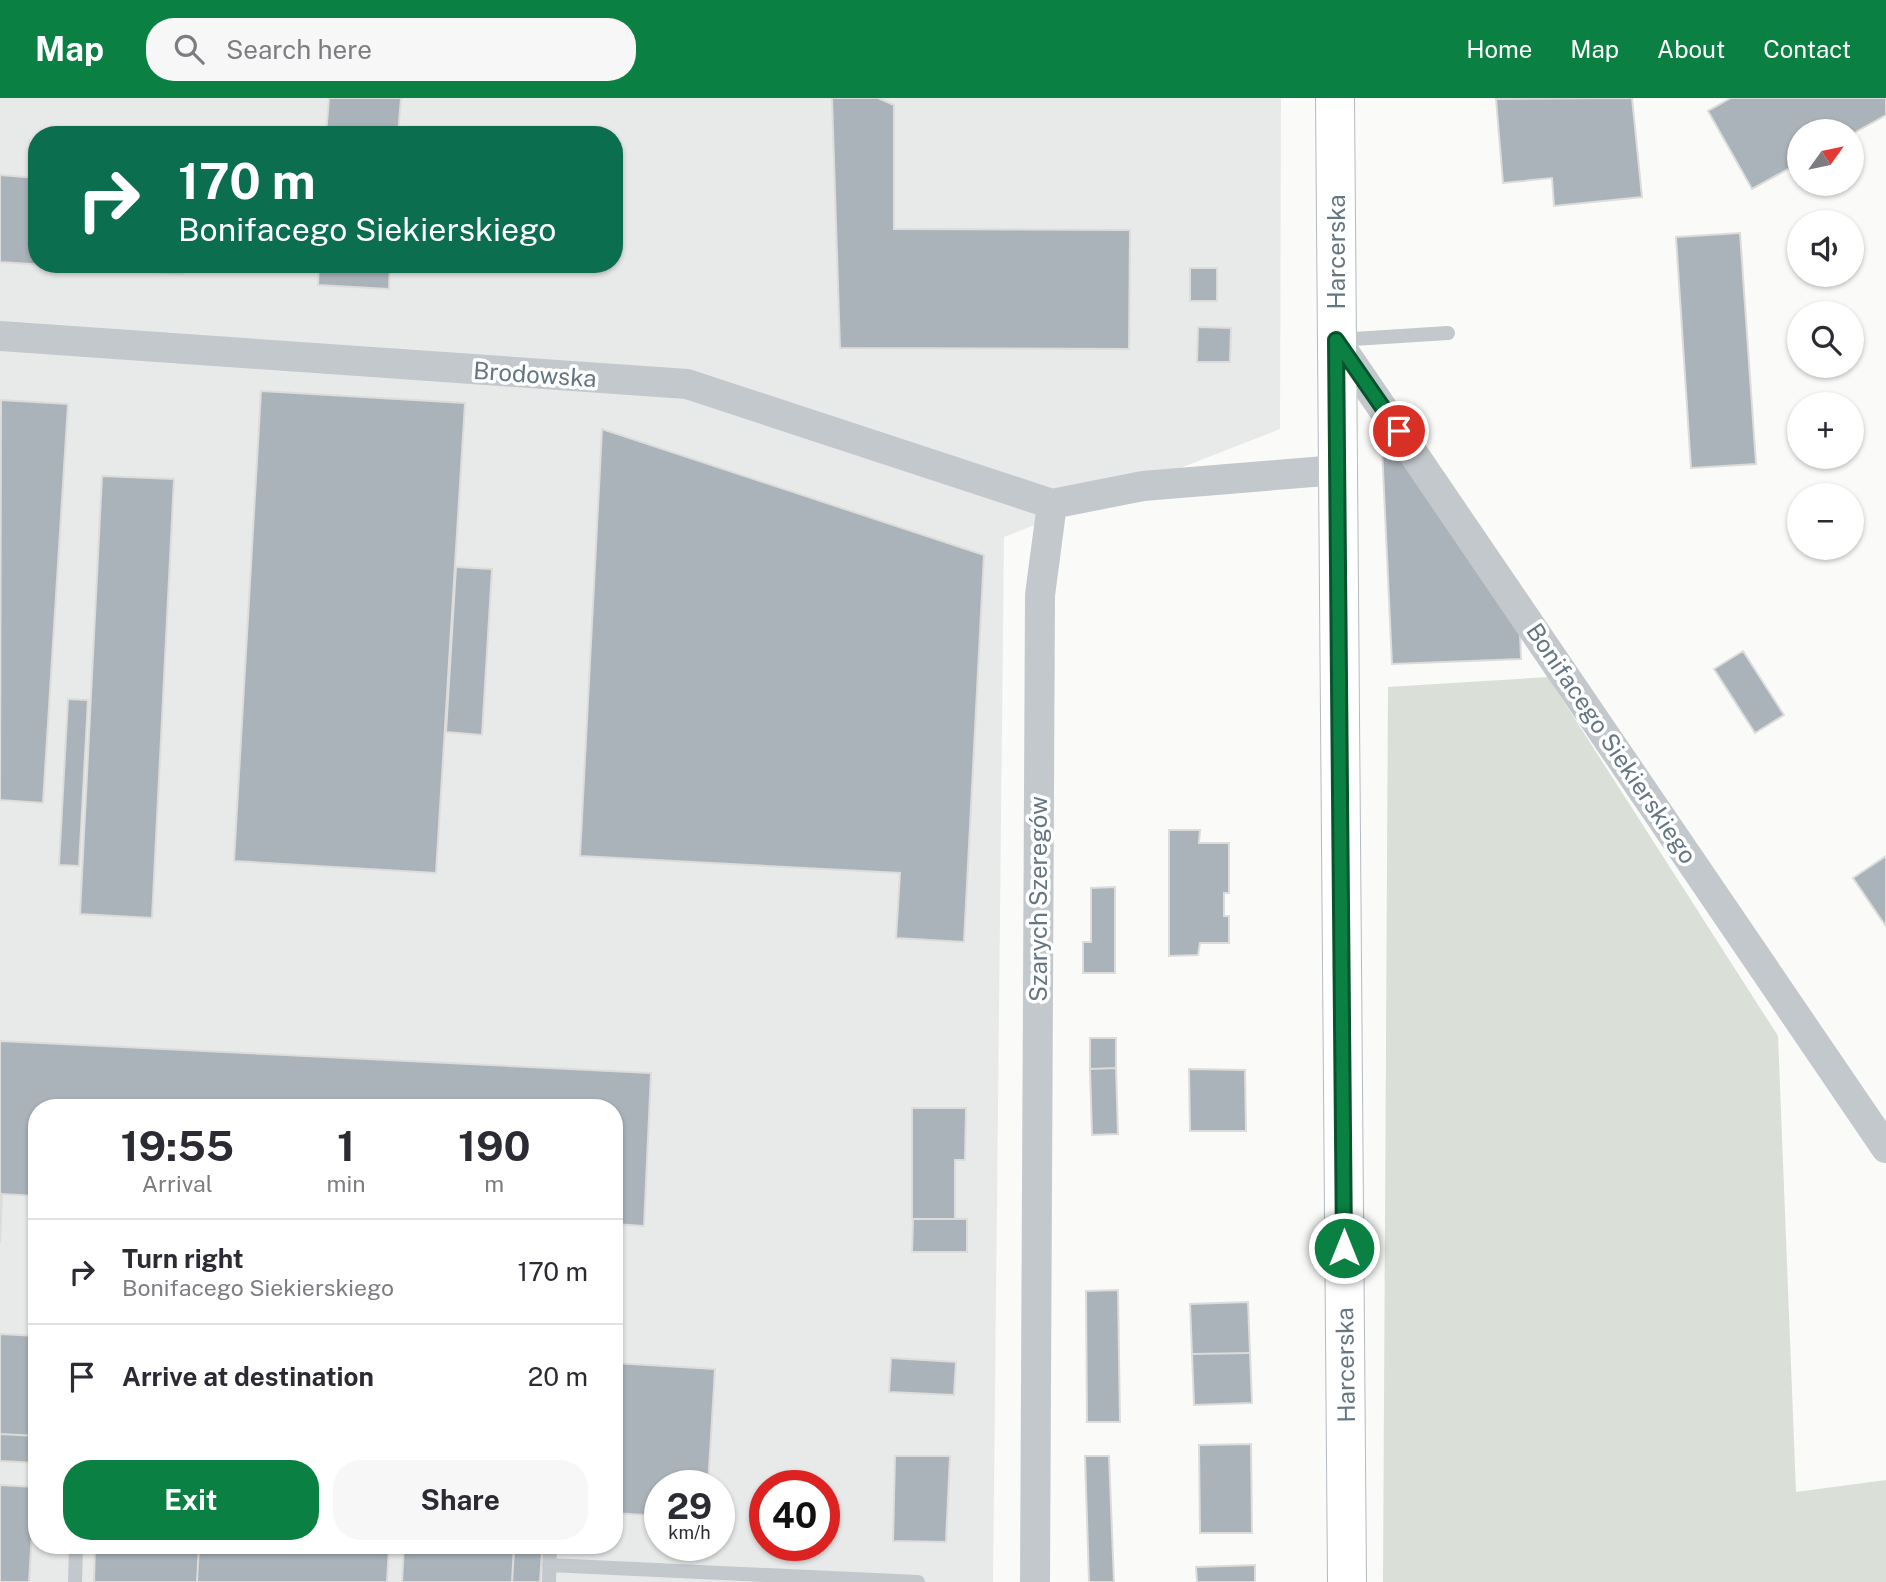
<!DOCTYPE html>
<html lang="en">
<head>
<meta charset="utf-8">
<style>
	body { margin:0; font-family:"Public Sans",sans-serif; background:#f7f7f7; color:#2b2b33; height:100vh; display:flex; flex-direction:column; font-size:26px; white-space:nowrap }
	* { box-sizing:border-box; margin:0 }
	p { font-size:23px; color:#7c7c81 }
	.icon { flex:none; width:38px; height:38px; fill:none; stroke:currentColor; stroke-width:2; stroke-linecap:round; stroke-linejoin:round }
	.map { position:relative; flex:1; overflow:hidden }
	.drawer { position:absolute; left:28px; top:1001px; width:595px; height:455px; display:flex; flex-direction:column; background:#fff; border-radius:28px; box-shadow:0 2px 5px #0004 }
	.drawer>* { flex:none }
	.guide { position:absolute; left:28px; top:28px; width:595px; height:147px; border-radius:28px; box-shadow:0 2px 5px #0004; background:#0b6e4f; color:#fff; overflow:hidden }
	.needle { width:46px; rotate:57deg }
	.controls { position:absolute; left:1787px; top:21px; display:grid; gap:14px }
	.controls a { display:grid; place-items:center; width:77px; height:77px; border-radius:50%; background:#fff; box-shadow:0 2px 5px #0004; font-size:35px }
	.speed { position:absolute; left:644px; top:1372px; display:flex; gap:14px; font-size:35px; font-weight:700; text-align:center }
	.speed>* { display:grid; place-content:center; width:91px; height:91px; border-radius:50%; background:#fff; box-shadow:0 2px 5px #0004; line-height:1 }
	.speed small { font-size:18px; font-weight:400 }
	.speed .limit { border:10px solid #d22; background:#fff; color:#111 }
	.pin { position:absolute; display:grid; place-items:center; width:60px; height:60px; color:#fff; margin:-30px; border:4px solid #fff; border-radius:50%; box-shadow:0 2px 7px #0007 }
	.me { position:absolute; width:77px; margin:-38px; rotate:0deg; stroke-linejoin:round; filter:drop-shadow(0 0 5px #0008) }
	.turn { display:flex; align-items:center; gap:24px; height:147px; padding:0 35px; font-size:32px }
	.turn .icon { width:91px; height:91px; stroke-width:2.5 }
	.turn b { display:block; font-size:49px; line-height:60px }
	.eta { display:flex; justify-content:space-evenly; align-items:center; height:119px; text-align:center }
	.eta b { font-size:42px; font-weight:700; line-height:49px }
	.cta { display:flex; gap:14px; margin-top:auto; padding:14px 35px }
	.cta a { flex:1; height:80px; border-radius:28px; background:#0b8043; color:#fff; font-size:28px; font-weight:700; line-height:80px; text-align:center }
	.cta a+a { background:#f7f7f7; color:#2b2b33 }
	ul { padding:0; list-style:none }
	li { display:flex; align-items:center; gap:21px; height:105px; padding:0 35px; border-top:2px solid #e1e1e2 }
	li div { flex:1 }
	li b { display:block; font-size:26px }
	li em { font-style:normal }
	header { display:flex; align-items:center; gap:42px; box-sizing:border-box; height:98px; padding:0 35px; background:#0b8043; color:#fff }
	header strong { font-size:33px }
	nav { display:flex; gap:38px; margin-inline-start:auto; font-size:24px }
	.search { width:490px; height:63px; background:#f7f7f7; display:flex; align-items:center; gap:18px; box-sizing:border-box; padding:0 24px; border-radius:28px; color:#7c7c81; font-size:26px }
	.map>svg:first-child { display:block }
	.built { fill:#e8e9e9; fill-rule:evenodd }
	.green { fill:#dadfd7 }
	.building { fill:#aab3b9; stroke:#dcdcda; stroke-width:2 }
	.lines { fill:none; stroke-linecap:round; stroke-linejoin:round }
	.secondary-casing { stroke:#b3babf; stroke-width:40 }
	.lane { stroke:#c3c8cc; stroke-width:14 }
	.street { stroke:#c3c8cc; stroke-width:30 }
	.secondary { stroke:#fff; stroke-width:38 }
	.route-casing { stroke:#07532c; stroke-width:18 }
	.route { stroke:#0b8043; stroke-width:12 }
	.labels { text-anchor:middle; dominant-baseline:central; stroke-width:7; stroke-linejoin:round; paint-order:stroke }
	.street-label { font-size:24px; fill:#657683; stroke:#fff }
</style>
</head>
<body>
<header>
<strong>Map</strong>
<div class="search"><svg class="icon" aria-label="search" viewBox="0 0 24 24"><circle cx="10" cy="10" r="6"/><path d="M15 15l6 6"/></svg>Search here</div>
<nav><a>Home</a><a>Map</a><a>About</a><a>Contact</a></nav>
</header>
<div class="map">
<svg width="1886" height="1484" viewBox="0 0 1886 1484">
	<rect width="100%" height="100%" fill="#fafaf8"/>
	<path class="built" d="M0,0H1281L1280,331L1004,439L993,1484H0ZM37,37H614V166H37ZM37,1010H614V1447H37ZM660,1388H719V1447H660ZM765,1388H824V1447H765Z"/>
	<path class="green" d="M1548,579L1778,938L1796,1394L1886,1382V1484H1383L1388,589Z"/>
	<path class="building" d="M329,0H401L398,37H326Z
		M832,0H878L894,7V131L1130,132L1129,251L840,250Z
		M1632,0L1642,99L1554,108L1552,80L1503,85L1496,1Z
		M1731,0H1886V17L1852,36L1799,33V65L1752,91L1708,13Z
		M0,77L37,80V166H184L183,176L0,164Z
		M1740,135L1756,366L1691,370L1676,139Z
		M319,166H390L389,191L318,187Z
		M1190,170H1217V203H1190Z
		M1198,229L1231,230L1230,264H1197Z
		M261,293L465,305L436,775L234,763Z
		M1,302L68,306L43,705L0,702Z
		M602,331L984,457L964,844L896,840L900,775L580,758Z
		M1396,349L1520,535L1521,561L1392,566L1382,350Z
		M102,378L174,381L152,820L80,816Z
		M456,469L492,471L482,637L446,634Z
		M1743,553L1784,617L1755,635L1714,571Z
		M68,601L88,602L79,768L59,767Z
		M1169,732H1200L1199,745H1229V795H1224V818H1229V845H1200L1198,857L1169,858Z
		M1886,758V826L1885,827L1853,780Z
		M1115,789V875H1083V844H1091V790Z
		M1090,940H1116V970L1090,971Z
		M0,943L651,975L644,1128L614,1126V1010H37V1098L2,1096L0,1145Z
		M1116,970L1118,1036L1092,1037L1090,971Z
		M1189,971L1245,972L1246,1033H1190Z
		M912,1010H966L965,1062H955V1121H912Z
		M913,1121H967V1154H912Z
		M1118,1192L1120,1324H1087L1086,1193Z
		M1248,1204L1250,1255L1192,1256L1190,1206Z
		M0,1236L37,1238V1338L0,1336Z
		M1250,1255L1252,1305L1194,1307L1192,1256Z
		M891,1260L956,1264L954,1297L889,1294Z
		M614,1265L715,1271L708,1388H660V1418L614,1415Z
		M0,1336L37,1338V1365L0,1363Z
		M1251,1346L1252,1435H1200L1199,1347Z
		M895,1358H950L946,1444L893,1443Z
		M1085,1358H1109L1114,1484H1089Z
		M0,1387L35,1389L29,1484H0Z
		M95,1447H199L197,1484H94Z
		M199,1447H389L387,1484H197Z
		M404,1447H514L512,1484H402Z
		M514,1452L542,1454L540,1484H512Z
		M1255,1467V1484H1197L1196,1469Z"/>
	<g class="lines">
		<g class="secondary-casing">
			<path id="secondary" d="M1335,0L1347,1484"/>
		</g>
		<path class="lane" d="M1338,242L1448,235
			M549,1467L918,1484
			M75,1484L76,1447
			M549,1484L550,1447"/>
		<path class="street" d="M0,238L687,286L1052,406L1143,388L1337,372
			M1336,242L1886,1050
			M1035,1484L1040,497L1052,406"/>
		<use href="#secondary" class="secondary"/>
	</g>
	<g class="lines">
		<g class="route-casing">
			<path id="route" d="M1344,1150L1336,242L1399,333"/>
		</g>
		<use href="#route" class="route"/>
	</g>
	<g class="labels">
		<g class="street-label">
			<text transform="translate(1336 154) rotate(-90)">Harcerska</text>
			<text transform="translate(535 276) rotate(4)">Brodowska</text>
			<text transform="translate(1612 645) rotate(56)">Bonifacego Siekierskiego</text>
			<text transform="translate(1038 801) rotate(-90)">Szarych Szeregów</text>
			<text transform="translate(1345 1267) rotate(-91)">Harcerska</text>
		</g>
	</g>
</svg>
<div class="controls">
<a><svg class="needle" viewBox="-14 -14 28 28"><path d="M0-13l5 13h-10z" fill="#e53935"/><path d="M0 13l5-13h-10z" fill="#7c7c81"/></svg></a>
<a><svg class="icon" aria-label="sound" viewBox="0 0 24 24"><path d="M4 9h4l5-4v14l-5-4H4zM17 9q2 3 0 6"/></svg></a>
<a><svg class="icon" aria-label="search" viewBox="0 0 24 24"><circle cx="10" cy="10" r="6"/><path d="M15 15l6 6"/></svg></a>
<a>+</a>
<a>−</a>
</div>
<div class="speed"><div>29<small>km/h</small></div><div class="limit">40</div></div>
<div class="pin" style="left:1399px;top:333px;background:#d93025"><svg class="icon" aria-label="arrive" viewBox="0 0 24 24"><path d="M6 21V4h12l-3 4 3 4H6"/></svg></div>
<svg class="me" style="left:1344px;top:1150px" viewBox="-20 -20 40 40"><circle r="17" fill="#0b8043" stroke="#fff" stroke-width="3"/><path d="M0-11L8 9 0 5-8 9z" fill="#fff"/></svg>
<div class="guide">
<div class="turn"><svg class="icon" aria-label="right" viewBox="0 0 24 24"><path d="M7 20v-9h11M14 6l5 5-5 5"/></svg><div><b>170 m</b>Bonifacego Siekierskiego</div></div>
</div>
<section class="drawer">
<div class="eta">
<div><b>19:55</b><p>Arrival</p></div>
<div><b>1</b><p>min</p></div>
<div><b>190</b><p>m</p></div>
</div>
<ul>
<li><svg class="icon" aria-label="right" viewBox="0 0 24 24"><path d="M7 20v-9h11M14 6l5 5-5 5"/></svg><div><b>Turn right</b><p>Bonifacego Siekierskiego</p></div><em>170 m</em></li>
<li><svg class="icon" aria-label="arrive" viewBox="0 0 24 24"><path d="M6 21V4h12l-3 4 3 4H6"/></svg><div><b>Arrive at destination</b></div><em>20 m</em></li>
</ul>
<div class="cta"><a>Exit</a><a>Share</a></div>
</section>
</div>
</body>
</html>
